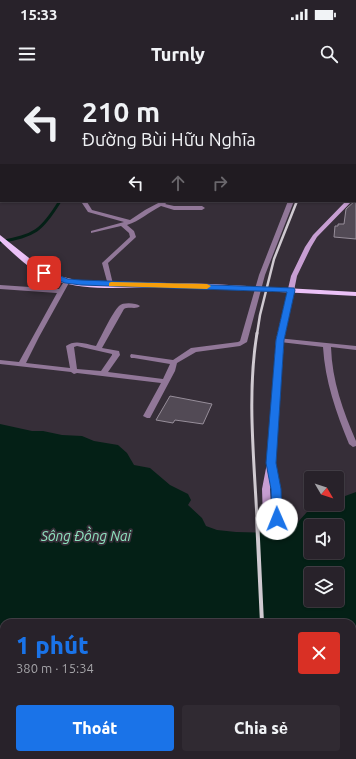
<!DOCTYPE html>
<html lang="vi">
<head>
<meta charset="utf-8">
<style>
	body { margin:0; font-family:Ubuntu,sans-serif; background:#302a32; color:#f1f3f6; height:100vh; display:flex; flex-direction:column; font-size:15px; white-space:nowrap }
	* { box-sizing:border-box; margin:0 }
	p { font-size:13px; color:#a5a4a8 }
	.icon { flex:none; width:22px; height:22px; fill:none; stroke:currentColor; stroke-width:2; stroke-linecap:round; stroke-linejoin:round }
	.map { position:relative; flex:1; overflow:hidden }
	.details { position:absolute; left:0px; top:539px; width:356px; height:140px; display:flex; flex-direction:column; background:#28222a; border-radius:12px 12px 0 0; box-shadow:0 1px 3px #0004,0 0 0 1px #443f47 }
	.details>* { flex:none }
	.banner { position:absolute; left:0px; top:0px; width:356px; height:122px; box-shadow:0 1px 3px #0004,0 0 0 1px #443f47; background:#28222a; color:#f1f3f6; overflow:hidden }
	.needle { width:26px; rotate:129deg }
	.controls { position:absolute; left:304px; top:391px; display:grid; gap:8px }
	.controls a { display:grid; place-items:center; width:40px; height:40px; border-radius:4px; background:#28222a; box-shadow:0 1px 3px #0004,0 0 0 1px #443f47; font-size:20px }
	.pin { position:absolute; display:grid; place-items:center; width:34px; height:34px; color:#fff; margin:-17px; border-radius:8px; box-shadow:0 2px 6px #0006 }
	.me { position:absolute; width:44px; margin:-22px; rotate:359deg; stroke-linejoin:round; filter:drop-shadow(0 0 3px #0008) }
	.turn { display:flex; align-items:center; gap:14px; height:84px; padding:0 16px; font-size:18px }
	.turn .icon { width:52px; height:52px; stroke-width:2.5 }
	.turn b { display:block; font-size:28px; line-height:34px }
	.lanes { display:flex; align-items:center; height:38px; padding:0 16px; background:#0003; justify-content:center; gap:20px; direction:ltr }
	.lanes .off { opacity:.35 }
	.round { display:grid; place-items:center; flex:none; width:42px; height:42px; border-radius:4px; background:#302a32 }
	.head { display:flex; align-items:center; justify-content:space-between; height:68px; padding:0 16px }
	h1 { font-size:24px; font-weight:800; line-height:30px; color:#1a73e8 }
	.primary-button { display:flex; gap:8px; margin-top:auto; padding:8px 16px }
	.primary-button a { flex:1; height:46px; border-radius:4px; background:#1a73e8; color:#fff; font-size:16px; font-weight:800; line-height:46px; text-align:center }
	.primary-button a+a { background:#302a32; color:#f1f3f6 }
	.status { display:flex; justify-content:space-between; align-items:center; height:28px; padding:0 20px; background:#28222a; direction:ltr }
	.status svg { height:11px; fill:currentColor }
	header { display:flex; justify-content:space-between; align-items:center; height:52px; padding:0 16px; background:#28222a; font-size:18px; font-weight:800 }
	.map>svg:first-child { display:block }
	.water { fill:#042016; fill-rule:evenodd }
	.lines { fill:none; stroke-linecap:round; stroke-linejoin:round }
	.stream-far1 { stroke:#042016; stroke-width:2.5 }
	.stream { stroke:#042016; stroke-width:3 }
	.building { fill:#524a55; stroke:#978e9a }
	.street { fill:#917798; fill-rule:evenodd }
	.secondary { fill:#c79ed2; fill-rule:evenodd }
	.primary { fill:#ebc1f7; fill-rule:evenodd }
	.rail-far3 { stroke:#d0cad1; stroke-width:2 }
	.rail-far2 { stroke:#d0cad1; stroke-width:2.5 }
	.rail-far1 { stroke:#d0cad1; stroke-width:3 }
	.rail { stroke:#d0cad1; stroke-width:4 }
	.route { fill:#1a73e8; stroke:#114b97 }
	.slow { fill:#f59e0b }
	.labels { text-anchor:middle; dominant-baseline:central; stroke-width:3.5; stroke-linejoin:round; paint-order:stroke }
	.water-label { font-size:14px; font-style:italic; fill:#8fe3bf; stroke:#362e38 }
</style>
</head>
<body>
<div class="status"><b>15:33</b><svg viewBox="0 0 49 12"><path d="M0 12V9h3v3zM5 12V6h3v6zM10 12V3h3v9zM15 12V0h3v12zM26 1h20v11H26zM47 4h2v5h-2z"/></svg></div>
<header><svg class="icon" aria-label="menu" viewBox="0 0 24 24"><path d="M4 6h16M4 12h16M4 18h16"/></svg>Turnly<svg class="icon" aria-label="search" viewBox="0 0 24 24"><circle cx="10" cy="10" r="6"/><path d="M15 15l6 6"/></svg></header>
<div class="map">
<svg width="356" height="679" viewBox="0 0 356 679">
	<rect width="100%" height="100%" fill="#362e38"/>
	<path class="water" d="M0,344L32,351H43L62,355L82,356L94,361L118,365L127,373L134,385L150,388L170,405L188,414L191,420L188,425L202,438L206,446L217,450L236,452L276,453L298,442L307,432L325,424H337V419L356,412V679H0ZM311,446H337V472H311ZM311,494H337V520H311ZM4,543H352V675H4Z"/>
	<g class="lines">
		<path class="stream-far1" d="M302,1L308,0"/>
		<path class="stream" d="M0,162C35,155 41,152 60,121"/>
	</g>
	<path class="building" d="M356,120V159L334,157L335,146H338V144H344L346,129Z
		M170,316L212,324L203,344L175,340L173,343L156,340Z"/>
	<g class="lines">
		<path class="street" d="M258,0H264L265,1H259Z
			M0,18H1V20H0Z
			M0,35H1V37H0Z
			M0,65H1V67H0Z
			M1,107V111L0,112V108Z
			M162,121H169L165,124L174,126H202L205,128L202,130H174L161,126C149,132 140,141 127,145L134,151L136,157L108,183L113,204L112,205H108L102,183L130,157L129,153L121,146L91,153V151L124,142L88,132L82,123L87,122L92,130L130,140L145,130Z
			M288,121H294L265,195L247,262L240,266L196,272L177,283L175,291L150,338H147L143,336L161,303L77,293L74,294L71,292L0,284V280L19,282L57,213L0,209V205L59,209L65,200L67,199L70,201L39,257L26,283L70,288L66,266C75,259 86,264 96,266C101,257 112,233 119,226C123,222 136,223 140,226C136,230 129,226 124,229L102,268L119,271L120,275L108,292L163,299L170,284L134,278H131L130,276L131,274L173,280L191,268L238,262L240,261L259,195ZM77,266L112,274V275L101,291L77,289L74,267Z
			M277,258L356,266V270L331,267C332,301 343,331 356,361V366L353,367L349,364C336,332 325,301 323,267L280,262H277L276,260Z"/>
		<path class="secondary" d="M356,112V116L355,117V113Z
			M346,121H352L317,157L311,167L297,196L284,260L275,387L276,389L280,409L282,439L280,441H274L272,439L271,441H265L263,439L262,409L267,383L276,260L291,196L305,167L313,155ZM271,406L272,409V436L270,409Z"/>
		<path class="primary" d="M0,155L43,189L59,196L80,201L211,204L356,212V216C291,213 227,209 162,207C126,207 88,212 54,200C33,193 16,176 0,161Z"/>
		<path class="rail-far3" d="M355,15L356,13"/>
		<path class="rail-far2" d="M257,254L260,235L274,179L297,121"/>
		<path class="rail-far1" d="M257,253C247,314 254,378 257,439"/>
		<path class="rail" d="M257,438L262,543
			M269,675V679"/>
	</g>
	<path class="route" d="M42,191H47L68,199L81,200L294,208L295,210L284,260L277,368L276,383L281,409L282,439L280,442H273L272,439L271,409L266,383L276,260L287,212L81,205L65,203L42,194Z"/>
	<path class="slow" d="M111,202L207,204L211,206L207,209L109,206V203Z"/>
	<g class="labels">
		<g class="water-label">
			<text x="86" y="456">Sông Đồng Nai</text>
		</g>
	</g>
</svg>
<div class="controls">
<a><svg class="needle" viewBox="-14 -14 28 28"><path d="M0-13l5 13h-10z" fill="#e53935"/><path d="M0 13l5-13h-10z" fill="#a5a4a8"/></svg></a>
<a><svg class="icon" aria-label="sound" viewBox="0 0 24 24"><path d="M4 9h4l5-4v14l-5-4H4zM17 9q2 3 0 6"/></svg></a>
<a><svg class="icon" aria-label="layers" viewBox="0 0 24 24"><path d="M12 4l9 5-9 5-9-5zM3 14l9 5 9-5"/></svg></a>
</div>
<div class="pin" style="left:44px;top:193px;background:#d93025"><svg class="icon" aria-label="arrive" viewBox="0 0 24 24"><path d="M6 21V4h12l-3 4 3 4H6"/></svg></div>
<svg class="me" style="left:277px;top:439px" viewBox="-20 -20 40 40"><circle r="19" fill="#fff"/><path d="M0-13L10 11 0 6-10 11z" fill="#1a73e8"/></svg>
<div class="banner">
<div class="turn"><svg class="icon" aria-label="left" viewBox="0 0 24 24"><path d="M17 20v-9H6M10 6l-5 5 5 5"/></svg><div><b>210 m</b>Đường Bùi Hữu Nghĩa</div></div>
<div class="lanes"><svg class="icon" aria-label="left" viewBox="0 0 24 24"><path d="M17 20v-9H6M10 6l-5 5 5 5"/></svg><svg class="icon off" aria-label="ahead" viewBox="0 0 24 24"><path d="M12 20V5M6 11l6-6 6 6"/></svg><svg class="icon off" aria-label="right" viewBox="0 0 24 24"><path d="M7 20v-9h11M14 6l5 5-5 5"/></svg></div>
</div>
<section class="details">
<div class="head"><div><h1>1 phút</h1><p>380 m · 15:34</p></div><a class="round" style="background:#d93025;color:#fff"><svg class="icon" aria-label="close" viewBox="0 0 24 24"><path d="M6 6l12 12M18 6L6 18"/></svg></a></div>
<div class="primary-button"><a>Thoát</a><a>Chia sẻ</a></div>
</section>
</div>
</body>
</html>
